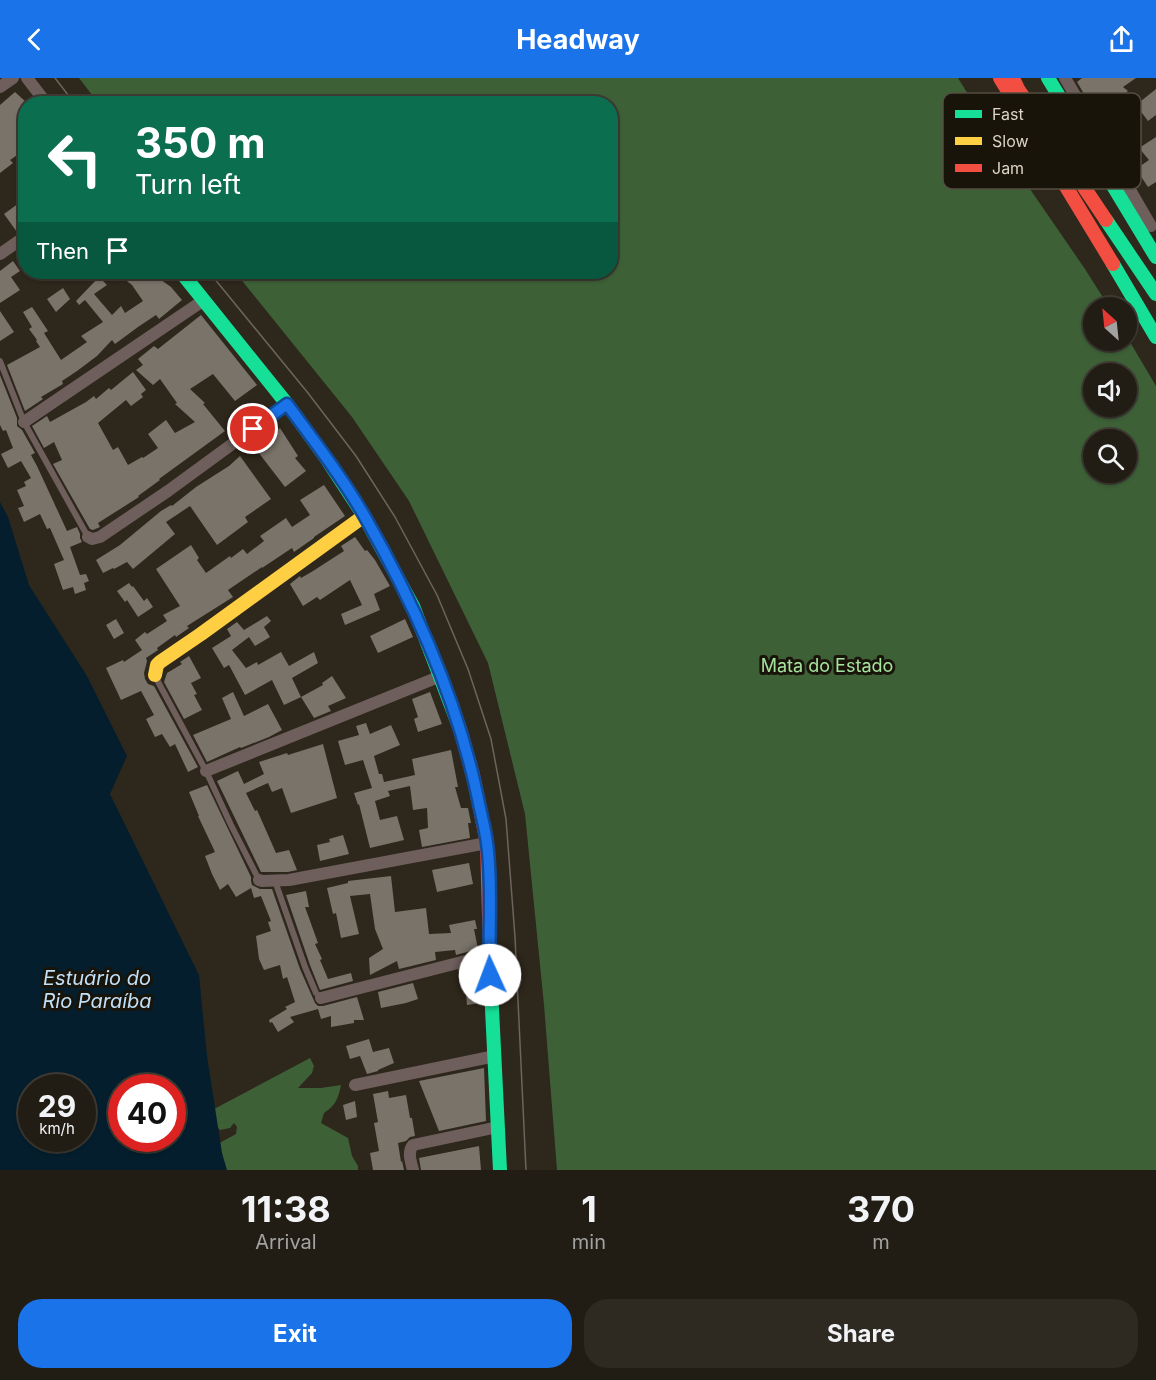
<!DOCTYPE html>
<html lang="en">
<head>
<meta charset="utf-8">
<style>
	body { margin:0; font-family:Inter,sans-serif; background:#2e2a22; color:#f1f3f6; height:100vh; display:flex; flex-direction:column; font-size:22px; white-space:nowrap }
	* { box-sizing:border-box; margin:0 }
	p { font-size:20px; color:#a2a2a0 }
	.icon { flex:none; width:33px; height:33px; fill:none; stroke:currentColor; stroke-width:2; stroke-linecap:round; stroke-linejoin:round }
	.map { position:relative; height:1092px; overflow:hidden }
	.panel { display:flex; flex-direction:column; background:#221d14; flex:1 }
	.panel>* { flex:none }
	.hud { position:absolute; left:18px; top:18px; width:600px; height:183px; border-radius:24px; box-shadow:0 2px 4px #0004,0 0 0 2px #3f3b34; background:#0b6e4f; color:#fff; overflow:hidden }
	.needle { width:39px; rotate:333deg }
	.tools { position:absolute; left:1083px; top:219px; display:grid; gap:12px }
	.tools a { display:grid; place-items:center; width:54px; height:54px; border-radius:50%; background:#221d14; box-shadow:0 2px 4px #0004,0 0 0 2px #3f3b34; font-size:30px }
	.speed { position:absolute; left:18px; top:996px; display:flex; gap:12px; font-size:30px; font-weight:700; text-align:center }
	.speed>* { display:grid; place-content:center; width:78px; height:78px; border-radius:50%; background:#221d14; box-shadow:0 2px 4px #0004,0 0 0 2px #3f3b34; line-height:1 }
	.speed small { font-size:15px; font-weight:400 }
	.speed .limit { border:9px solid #d22; background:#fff; color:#111 }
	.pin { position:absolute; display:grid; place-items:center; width:51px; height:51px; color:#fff; margin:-26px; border:3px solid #fff; border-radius:50%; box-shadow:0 2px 6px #0007 }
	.me { position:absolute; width:66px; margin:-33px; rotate:358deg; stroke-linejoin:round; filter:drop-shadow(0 0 4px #0008) }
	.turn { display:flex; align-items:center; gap:21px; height:126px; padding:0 18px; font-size:27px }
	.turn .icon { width:78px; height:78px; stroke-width:2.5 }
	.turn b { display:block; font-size:42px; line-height:51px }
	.then { display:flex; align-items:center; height:57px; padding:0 18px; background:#0003; gap:12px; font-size:22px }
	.eta { display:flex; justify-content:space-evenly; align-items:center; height:102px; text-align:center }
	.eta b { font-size:36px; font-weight:700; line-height:42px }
	.primary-button { display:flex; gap:12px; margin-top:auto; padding:12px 18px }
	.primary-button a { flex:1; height:69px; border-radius:24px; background:#1a73e8; color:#fff; font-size:24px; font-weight:700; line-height:69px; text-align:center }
	.primary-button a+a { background:#2e2a22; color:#f1f3f6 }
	header { display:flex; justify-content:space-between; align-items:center; height:78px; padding:0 18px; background:#1a73e8; color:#fff; font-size:27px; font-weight:700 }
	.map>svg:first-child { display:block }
	.forest { fill:#3d6037; fill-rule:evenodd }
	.water { fill:#041e2d; fill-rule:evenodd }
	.building { fill:#7a736a }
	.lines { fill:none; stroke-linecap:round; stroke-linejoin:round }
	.lane { stroke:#6e5e5c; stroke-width:6 }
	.street { stroke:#6e5e5c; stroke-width:12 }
	.fast { stroke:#16e098; stroke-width:14 }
	.slow { stroke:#ffcf43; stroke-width:14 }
	.jam { stroke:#f24e42; stroke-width:14 }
	.tram { stroke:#6e635e; stroke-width:1.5 }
	.route-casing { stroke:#114b97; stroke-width:15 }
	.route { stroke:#1a73e8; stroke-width:10 }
	.labels { text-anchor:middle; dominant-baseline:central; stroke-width:6; stroke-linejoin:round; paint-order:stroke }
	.park-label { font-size:18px; fill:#a5e49e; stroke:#19140a }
	.water-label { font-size:20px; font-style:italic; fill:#c1dff7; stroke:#19140a }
	.key { fill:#19140a; stroke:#544e42; stroke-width:1.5 }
	.key-label { font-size:16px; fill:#dcd4c6 }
</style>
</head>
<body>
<header><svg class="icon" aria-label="back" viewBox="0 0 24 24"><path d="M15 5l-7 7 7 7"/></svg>Headway<svg class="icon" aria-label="share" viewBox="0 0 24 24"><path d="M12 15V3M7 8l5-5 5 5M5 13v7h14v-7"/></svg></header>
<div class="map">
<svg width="1156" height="1092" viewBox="0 0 1156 1092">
	<rect width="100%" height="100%" fill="#2e271b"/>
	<path class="forest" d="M79,0H958L997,63L1085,191L1109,229L1094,230V262H1126L1127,259L1156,308V1092H557L544,927L525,736L488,585L409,423L352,339L235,194H610V26H99ZM1094,296H1126V328H1094ZM1094,362H1126V394H1094Z
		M310,980L314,988L312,995L298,1010H321L341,1007C338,1021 336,1027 324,1035L321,1045L348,1060L352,1078L358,1088V1092H203L212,1069L236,1056L237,1049L234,1045L230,1050L220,1052L207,1035L201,1038Z"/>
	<path class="water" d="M0,424L8,439L29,507L87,598L127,678L110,716L199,897L207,978L222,1075L227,1092H0ZM32,1010H82V1060H32ZM122,1010H172V1060H122Z"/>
	<path class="building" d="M1082,0H1136L1123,9L1128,13L1097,38L1077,4Z
		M1156,11V37L1148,43L1136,27Z
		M15,14L26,24V71L10,82L13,85L0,95V27Z
		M1156,59V104L1148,109L1136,91L1149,82L1139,70Z
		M26,120V148L17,154L4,136Z
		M13,183L20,193L11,199L20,212L0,225V193Z
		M126,194H150L171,209L182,222L159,241L156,237L138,249L115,266L112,262L97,278L77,293L62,303L63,306L41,319L43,321L25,333L7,287L40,269L36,263L37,262L29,251L32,249L23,234L32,229L48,253L44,255L61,282L87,264L81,258L103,244L85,222L79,227L76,223L99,199L107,207L94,216L112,237L121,228L125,235L143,223L132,207L123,200Z
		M63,210L70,221L56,234L47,221Z
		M0,233L14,254L0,263Z
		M201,237L257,307L235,323L213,296L190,311L205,325L203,326L225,353L159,401L160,402L138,418L139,419L98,445L100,449L93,452L90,451L53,386L62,382L54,364L44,370L32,348L47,338L50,344L86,324L94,318L96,321L109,310L111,312L133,294L146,312L141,316L143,319L131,328L126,322L98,345L113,372L118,369L128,387L142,379L143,380L158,370L148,356L166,342L175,355L195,344L175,326L177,325L160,301L153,307L136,292L143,287L138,281L154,268L158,271Z
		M0,297L17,340V348L22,352L35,375L31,377L37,388L67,453L77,449L80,456V460L82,464L70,469L80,497L86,496L89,503L84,505L86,512L75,516L73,509L63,512L54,486L64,482L50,450L47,451L40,436L24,444L18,430L24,428L17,412L26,408L24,404L31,400L21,383L8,390L1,376L13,370L6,352L3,353L0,347Z
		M280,350L298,378L295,380L306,393L285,409L255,370Z
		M240,378L271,421L245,439L248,444L217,467L190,428L166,444L175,456L133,491L127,484L114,491L113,490L103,495L96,482L120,467L161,433L171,427L172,428L196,409L229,388Z
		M324,407L345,438L314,459V460L294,474L292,470L262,490V489L228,512L233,519L187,548L189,550L176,559L175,557L157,570L158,572L146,580L147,583L144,595L145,601L148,606L154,608L198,689L188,694L175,666L170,669L162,656L155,659L146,641L154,637L141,613L121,622L106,590L123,582L124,584L142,572L135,562L145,554L147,556L167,543L163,537L180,528L156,491L191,467L199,480L197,482L206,495L230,478L231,480L243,471L247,476L264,463L260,458L286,440L292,449L310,437L300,422Z
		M355,459L365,473L367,472L375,482L390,508L374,516L380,532L345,547L341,536L362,527L350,502L320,522L317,519L303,528L290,506L300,498L301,500L313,493L344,473L341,468Z
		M129,505L132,509L133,508L144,523L147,520L153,529L138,539L127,522L125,524L117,513Z
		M267,538L271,543L264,549L270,559L255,568L249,559L232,572L246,590L257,584L258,587L281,574L289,588L314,574L318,585L292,600L301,619L284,627L272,602L245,617L229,587L224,590L212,570L231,558L227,551L237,544L244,552Z
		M116,541L124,555L114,561L106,547Z
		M405,541L413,559L378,575L370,558Z
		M189,578L201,600L191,605L197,616L194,617L202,632L184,641L164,604L167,595L182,586L180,584Z
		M332,598L346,620L328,628L331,633L314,640L301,619L323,607L322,605Z
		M233,614L244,638L268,626L282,652L269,659L241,670L240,669L207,684L193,657L231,641L222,620Z
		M430,614L442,646L418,654L414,641L418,639L412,621Z
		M366,645L370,656L391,647L400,667L374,678L379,696H382L384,704L415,697L412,681L451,672L458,709H455L461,730H468L471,745H468L470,760L422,769L419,752L428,750L427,730L413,732L410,708L388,713L390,718L375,723L380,742L397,738L404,762L370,770L359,726L358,727L354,715L372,710L363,682L345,687L338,663L359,657L356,648Z
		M323,666L337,720L291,735L282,710L272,714L268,705L246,715L255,733L257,732L261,741L276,775L289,772L297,792L288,794H261L217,703L238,693L244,706L264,696L259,684L287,675L288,677Z
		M207,707L251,799V803L252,807L260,811H272L300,891L315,925L318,928H323L357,919L364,942H354V945L331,949V938L321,941L318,931L290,939L294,944L278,954L272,944L270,945L269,942L287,931L285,929L295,924L287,899L283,901L280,887L264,892L259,881L256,858L271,853L268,844L271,843L261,818L254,820L251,810L236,819L228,806L220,812L212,796L205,778L215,774L198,738H199L189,714Z
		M343,757L349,776L320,783L317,767L330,764L329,761Z
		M469,785L473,806L437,814L432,792Z
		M391,798L395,834L426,830L429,856L451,855L449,847L475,842L477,851H474L478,871L456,877L455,872L435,874L436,882L399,891L397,883L370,897L369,880L383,871L375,851L370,816L350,818L359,856L341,860L336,835L333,836L327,810L348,805V803Z
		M306,813L309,829H305L318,865L315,866L322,881L320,882L328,901L351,895L353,903L320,912L310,887L286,817Z
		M413,905L418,921L406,925L381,930L378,914Z
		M480,912V925L467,927L466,915Z
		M369,961L373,974L389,970L394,985L378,992V993L367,996L360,978L350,981L346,968Z
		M484,990L486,1043L439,1053L419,1003Z
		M388,1013L389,1020L406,1017L410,1040H412L415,1058L410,1059L406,1063L398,1065L401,1084L402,1083L404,1092H373L370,1075L379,1073L374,1045L378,1044L373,1016Z
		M355,1023L357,1039L346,1042L343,1027Z
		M479,1068L481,1092H421L419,1080Z"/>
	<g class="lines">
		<path class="lane" d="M0,283L24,344L88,459
			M156,600L206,693L231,747L259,802
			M275,803L305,889L316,915L321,920"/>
		<path class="street" d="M27,0L47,26
			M1065,0L1151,148
			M0,9L13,0
			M0,176L26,158
			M24,344L204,222
			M88,459L92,461L100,459L168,413L287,326
			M206,693L441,598
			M259,802L262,803L289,802L487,765
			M321,920L489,877
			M355,1007L495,978
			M413,1092C411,1084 407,1074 413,1067L498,1049"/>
		<path class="fast" d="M1048,0L1156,179
			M1106,142L1156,216
			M1113,186L1156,259
			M181,194L287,326L326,380L364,438L413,528L460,651
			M491,911L500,1092"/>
		<path class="slow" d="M155,597L157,587L160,584L201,556L364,438"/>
		<path class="jam" d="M1000,0L1113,186
			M1013,0L1018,11L1106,142
			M460,651L473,697L487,765L491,911"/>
		<path class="tram" d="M55,0L75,26
			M209,194L308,315L356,378L395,439L437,517L468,591L491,661L506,741L515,859L526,1092"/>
	</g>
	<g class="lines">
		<g class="route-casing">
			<path id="route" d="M253,351L287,326C314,363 342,399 365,439C414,525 456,618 477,716C480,732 485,749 487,765C493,809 488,854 490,897"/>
		</g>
		<use href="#route" class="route"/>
	</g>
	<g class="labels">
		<g class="park-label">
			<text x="827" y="587">Mata do Estado</text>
		</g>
		<g class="water-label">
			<text x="97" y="900">Estuário do<tspan x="97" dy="23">Rio Paraíba</tspan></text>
		</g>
	</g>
	<rect x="943" y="15" width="198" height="96" rx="9" class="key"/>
	<rect x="955" y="32" width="27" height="8" fill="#16e098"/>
	<rect x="955" y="59" width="27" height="8" fill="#ffcf43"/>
	<rect x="955" y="86" width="27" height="8" fill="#f24e42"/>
	<g class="key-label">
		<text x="992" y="42">Fast</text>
		<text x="992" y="69">Slow</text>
		<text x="992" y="96">Jam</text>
	</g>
</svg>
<div class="tools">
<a><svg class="needle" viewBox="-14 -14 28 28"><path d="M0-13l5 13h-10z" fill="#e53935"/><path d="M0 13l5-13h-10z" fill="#a2a2a0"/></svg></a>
<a><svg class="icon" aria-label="sound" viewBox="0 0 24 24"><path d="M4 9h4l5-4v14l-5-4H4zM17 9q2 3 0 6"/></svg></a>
<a><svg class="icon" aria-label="search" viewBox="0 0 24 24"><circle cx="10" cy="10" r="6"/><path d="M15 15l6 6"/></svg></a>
</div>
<div class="speed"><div>29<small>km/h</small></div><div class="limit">40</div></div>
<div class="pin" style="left:253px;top:351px;background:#d93025"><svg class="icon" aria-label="arrive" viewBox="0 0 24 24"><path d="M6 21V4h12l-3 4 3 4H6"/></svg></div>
<svg class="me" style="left:490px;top:897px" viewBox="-20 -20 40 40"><circle r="19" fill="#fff"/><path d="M0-13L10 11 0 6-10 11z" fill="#1a73e8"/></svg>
<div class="hud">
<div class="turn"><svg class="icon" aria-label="left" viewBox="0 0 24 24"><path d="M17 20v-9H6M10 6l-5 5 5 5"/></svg><div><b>350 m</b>Turn left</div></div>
<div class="then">Then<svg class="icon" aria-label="arrive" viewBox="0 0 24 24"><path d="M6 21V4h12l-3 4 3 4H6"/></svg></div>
</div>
</div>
<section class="panel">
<div class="eta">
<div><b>11:38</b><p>Arrival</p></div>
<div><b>1</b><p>min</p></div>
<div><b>370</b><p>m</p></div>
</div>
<div class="primary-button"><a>Exit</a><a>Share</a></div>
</section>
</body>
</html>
